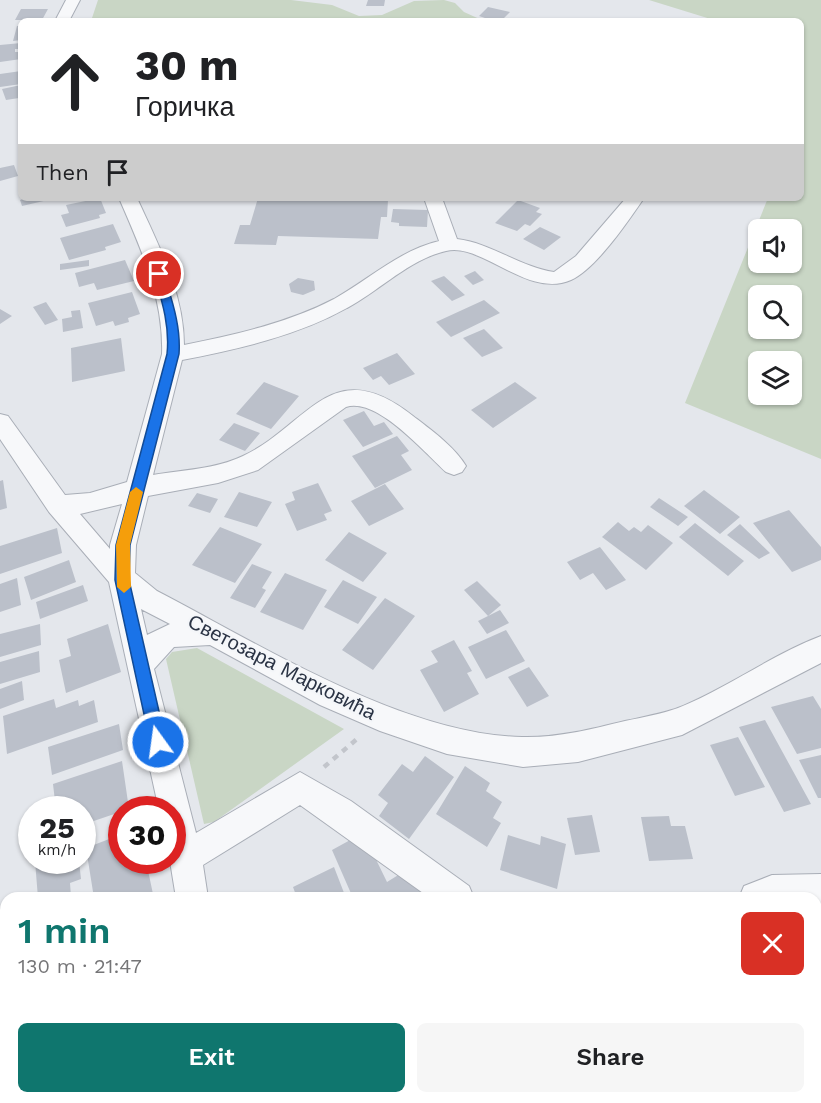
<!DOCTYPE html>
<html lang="en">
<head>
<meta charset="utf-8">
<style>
	body { margin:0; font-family:"Work Sans",sans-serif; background:#f6f6f6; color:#202124; height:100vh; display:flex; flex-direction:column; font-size:22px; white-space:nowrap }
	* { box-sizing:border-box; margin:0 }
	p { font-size:20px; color:#757577 }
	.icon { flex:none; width:33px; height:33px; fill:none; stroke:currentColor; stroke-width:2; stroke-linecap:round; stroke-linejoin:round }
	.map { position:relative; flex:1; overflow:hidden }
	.sheet { position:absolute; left:0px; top:892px; width:822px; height:212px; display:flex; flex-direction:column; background:#fff; border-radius:18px 18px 0 0; box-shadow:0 2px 4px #0004 }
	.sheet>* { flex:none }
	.banner { position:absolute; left:18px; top:18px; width:786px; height:183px; border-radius:9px; box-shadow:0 2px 4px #0004; background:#fff; color:#202124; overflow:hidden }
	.tools { position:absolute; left:748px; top:219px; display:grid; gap:12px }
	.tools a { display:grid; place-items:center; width:54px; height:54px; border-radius:9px; background:#fff; box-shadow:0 2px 4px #0004; font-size:30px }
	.speed { position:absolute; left:18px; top:796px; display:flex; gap:12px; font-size:30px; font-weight:700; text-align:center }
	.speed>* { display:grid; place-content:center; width:78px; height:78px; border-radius:50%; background:#fff; box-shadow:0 2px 4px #0004; line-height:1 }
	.speed small { font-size:15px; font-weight:400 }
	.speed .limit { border:9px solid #d22; background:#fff; color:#111 }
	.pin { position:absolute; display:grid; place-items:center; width:51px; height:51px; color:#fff; margin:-26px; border:3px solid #fff; border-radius:50%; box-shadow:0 2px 6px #0007 }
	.me { position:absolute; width:66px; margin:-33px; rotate:346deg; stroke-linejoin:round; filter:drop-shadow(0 0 4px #0008) }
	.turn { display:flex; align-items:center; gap:21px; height:126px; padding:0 18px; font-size:27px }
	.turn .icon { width:78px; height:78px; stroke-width:2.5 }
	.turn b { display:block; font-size:42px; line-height:51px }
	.then { display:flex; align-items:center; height:57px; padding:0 18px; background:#0003; gap:12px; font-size:22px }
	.round { display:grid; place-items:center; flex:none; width:63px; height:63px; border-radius:9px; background:#f6f6f6 }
	.head { display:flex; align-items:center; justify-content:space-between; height:102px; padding:0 18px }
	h1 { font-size:36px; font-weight:600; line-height:45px; color:#0f766e }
	.button { display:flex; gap:12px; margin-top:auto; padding:12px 18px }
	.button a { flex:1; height:69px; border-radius:9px; background:#0f766e; color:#fff; font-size:24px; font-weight:600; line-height:69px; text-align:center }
	.button a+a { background:#f6f6f6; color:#202124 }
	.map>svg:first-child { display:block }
	.green { fill:#c9d6c5; fill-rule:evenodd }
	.building { fill:#bbc0ca }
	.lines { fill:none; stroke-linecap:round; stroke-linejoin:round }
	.minor-casing { stroke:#a9aeb7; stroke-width:2 }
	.path { stroke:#c2c5cb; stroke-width:4.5; stroke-dasharray:6 6; stroke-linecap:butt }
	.minor { fill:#f7f8fa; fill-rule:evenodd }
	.route { fill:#1a73e8; stroke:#114b97; stroke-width:1.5 }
	.slow { fill:#f59e0b }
	.labels { text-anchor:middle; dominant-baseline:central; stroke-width:4.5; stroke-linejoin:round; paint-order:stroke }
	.street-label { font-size:20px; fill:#2b3445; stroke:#f4f6f9 }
</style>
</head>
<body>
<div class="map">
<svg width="821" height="1103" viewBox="0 0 821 1103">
	<rect width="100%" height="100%" fill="#e4e7ec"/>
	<path class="green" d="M98,0H291L332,5L359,16L382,15L414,1L444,0L455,3L464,12L484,21H91Z
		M649,0H821V459L685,403L768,198H801V132L804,125L801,124V21H717ZM759,230H792V262H759ZM759,296H792V328H759ZM759,362H792V394H759Z
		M197,648L344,729L214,822L204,824L166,659L172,652Z"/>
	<path class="building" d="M368,0H385L384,6H366Z
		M488,7L510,12L501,21H494L479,16Z
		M21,9H48L42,20H15Z
		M17,26H21V40L13,41Z
		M21,43V49H15V52H21V59L0,62V45Z
		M21,71V84L0,87V74Z
		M21,85V103L19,98L6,100L2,89Z
		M14,165L18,176L0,181V168Z
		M28,198H47L48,200L22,206L20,200Z
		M100,198L106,213L99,215L100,218L66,227L61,215L69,213L66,205Z
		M258,198H303L388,200L387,217H381L378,239L278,236L276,245L234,244L240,225H250Z
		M518,200L540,208L536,212L542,214L530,226L525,224L517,231L495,223Z
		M393,209L428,210L427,227L399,226V223L391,222Z
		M113,224L121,242L105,247L106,250L69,260L60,238Z
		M540,227L561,237L544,250L523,239Z
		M89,260V266L60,270V264Z
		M125,260L134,281L97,290L94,283L79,287L75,273Z
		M475,271L484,280L473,285L464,276Z
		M444,276L465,295L452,301L431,281Z
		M298,278L314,281L315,290L303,295L291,292L289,284Z
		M132,292L140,314L128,318L129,322L115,326L113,321L96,326L88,303Z
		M484,300L500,313L451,337L436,322Z
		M46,302L58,320L45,325L33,307Z
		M0,309L12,316L0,324Z
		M80,310L83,328L63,332L62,319L72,317L71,311Z
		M484,329L503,348L482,357L463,338Z
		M121,338L125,371L72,382L71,348Z
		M397,353L415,374L389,385L381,376L373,380L363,368Z
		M264,382L299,396L271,429L236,414Z
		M515,382L537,398L493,428L471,410Z
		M364,411L374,426L384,422L393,434L363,447L343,420Z
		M234,423L260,433L245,451L219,440Z
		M397,436L409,451L401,455L412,470L375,488L352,456Z
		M3,480L7,508L0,510V481Z
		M318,483L332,511L324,514L327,520L297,531L285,504L295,500L292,492Z
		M385,484L404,509L369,526L351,501Z
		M704,490L740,517L720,534L684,506Z
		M239,492L272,502L257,527L224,517Z
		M197,493L218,499L210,513L188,506Z
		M659,498L688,517L678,526L650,507Z
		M789,510L821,547V560L792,572L753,523Z
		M618,522L629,531L634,527L641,532L648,525L673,543L646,570L602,537Z
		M695,523L744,561L728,576L679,537Z
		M740,524L770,553L759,559L727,535Z
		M220,527L262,544L235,583L192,565Z
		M57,528L62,553L0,574V546Z
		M349,532L387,553L363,582L325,560Z
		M600,547L626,580L606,590L593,573L580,580L567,562Z
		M69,560L76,582L31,600L24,577Z
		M252,564L272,572L262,588L266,590L255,608L230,598Z
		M285,573L327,590L303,630L260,612Z
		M17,578L21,605L0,612V584Z
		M343,580L377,597L358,624L324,607Z
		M477,581L501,605L488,616L464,590Z
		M83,585L88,601L40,619L36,602Z
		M385,598L415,616L373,670L342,650Z
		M500,610L509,623L487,634L478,621Z
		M40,624L41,645L0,657V634Z
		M108,624L121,672L66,693L59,660L71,656L67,639Z
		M506,630L525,661L486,679L468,647Z
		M454,640L472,671L467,673L479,694L444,712L420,670L438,662L431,651Z
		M39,651L40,672L0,684V662Z
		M529,667L549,696L527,707L508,677Z
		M22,681L24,700L0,709V689Z
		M813,696L821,709V748L797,754L771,707Z
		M54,699L56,708L78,700L79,706L94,700L98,722L7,754L3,716Z
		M765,720L811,804L784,812L739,727Z
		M119,724L123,750L52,775L48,747Z
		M738,737L765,787L735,796L710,745Z
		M821,755V798H818L799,760Z
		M425,756L454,777L409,839L379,816L388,803L378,795L402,764L413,772Z
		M122,761L129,809L82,825V810H56L53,784Z
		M465,766L490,783L486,791L502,802L493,818L501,823L487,847L436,814Z
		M592,815L600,852L575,855L567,818Z
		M669,816L671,826H685L693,859L649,861L641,817Z
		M363,833L387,882L408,869L442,898H353L332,850Z
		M122,834V861H146L153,894L141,898H94L86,848Z
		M508,835L540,845L541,836L566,844L557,889L500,870Z
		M35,861H79L81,879L70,883L71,897L38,898Z
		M334,867L346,898H297L293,887Z
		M816,1000L821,1011V1079L816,1080Z
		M6,1075V1098H69L58,1103H0V1077Z
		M322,1098H448L449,1103H323Z
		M574,1098H624L626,1103H576Z
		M745,1098H792L794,1103H747Z"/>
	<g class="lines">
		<g class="minor-casing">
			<path id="minor" d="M66,0H80L69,21H55Z
				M119,198H137C158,244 184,293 184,345C234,335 288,323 334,299C368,280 400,250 439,241L424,198H442L457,239C491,243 520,267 554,272L576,256L626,198H644C629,220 596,269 571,280C527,299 482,242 446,251C410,259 379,291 347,308C297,336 238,349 182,360L153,475C182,470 216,469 243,456C309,425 331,351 413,416C430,429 455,447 466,466L462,472L454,475L446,472C424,452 377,397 346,407L258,470L218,483L148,496L136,545L135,573L157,591C261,645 404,735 522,737C557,738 592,729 625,721C643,717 662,714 678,708C728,688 771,655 821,636V663L682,735L578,762L523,767L447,754L380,731L320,705L210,645L174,647L154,669L196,833L300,772L351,801L469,886L474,898H430L300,805L203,865L208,898H176L170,861L172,810H159L109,582L49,512L0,439V414L8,416L65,495L90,493L127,482L162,354C164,298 141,249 119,198ZM122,504L110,545V549L80,514ZM141,609L170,624L147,635Z
				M821,874V908H816V898H739L744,886L772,875Z
				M203,1098H241L242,1103H204Z"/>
		</g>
		<path class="path" d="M324,767L357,739
			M0,997L6,995"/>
		<use href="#minor" class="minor"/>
	</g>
	<path class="route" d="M159,271L164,274C172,301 181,326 179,354L130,545L129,580L166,742L164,747L158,750L153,747L150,742L115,580L116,545L167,354C170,326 162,301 154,274Z"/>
	<path class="slow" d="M136,487L143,492L130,545L131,587L124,593L117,587L116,545L130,492Z"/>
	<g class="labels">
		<g class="street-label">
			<text transform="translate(282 667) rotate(27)">Светозара Марковића</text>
		</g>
	</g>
</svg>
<div class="tools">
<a><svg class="icon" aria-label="sound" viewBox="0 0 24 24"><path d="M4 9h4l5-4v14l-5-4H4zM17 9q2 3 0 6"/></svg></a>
<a><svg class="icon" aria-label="search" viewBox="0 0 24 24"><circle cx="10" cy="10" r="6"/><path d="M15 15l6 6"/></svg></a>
<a><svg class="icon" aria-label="layers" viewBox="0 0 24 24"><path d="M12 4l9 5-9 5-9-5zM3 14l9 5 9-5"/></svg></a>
</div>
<div class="speed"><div>25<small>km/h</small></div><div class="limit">30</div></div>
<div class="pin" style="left:159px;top:274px;background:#d93025"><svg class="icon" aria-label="arrive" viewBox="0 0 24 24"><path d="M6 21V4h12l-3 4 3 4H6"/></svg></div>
<svg class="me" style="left:158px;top:742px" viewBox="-20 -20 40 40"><circle r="17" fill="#1a73e8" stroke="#fff" stroke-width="3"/><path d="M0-11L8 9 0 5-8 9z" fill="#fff"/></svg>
<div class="banner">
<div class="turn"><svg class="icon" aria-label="ahead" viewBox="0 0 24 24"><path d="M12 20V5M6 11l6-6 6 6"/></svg><div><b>30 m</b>Горичка</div></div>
<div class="then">Then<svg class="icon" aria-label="arrive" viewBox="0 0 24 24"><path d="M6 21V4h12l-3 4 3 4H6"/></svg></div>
</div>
<section class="sheet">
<div class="head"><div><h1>1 min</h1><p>130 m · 21:47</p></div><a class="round" style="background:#d93025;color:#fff"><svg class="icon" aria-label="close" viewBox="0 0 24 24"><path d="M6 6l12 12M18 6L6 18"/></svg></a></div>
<div class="button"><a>Exit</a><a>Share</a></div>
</section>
</div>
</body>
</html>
